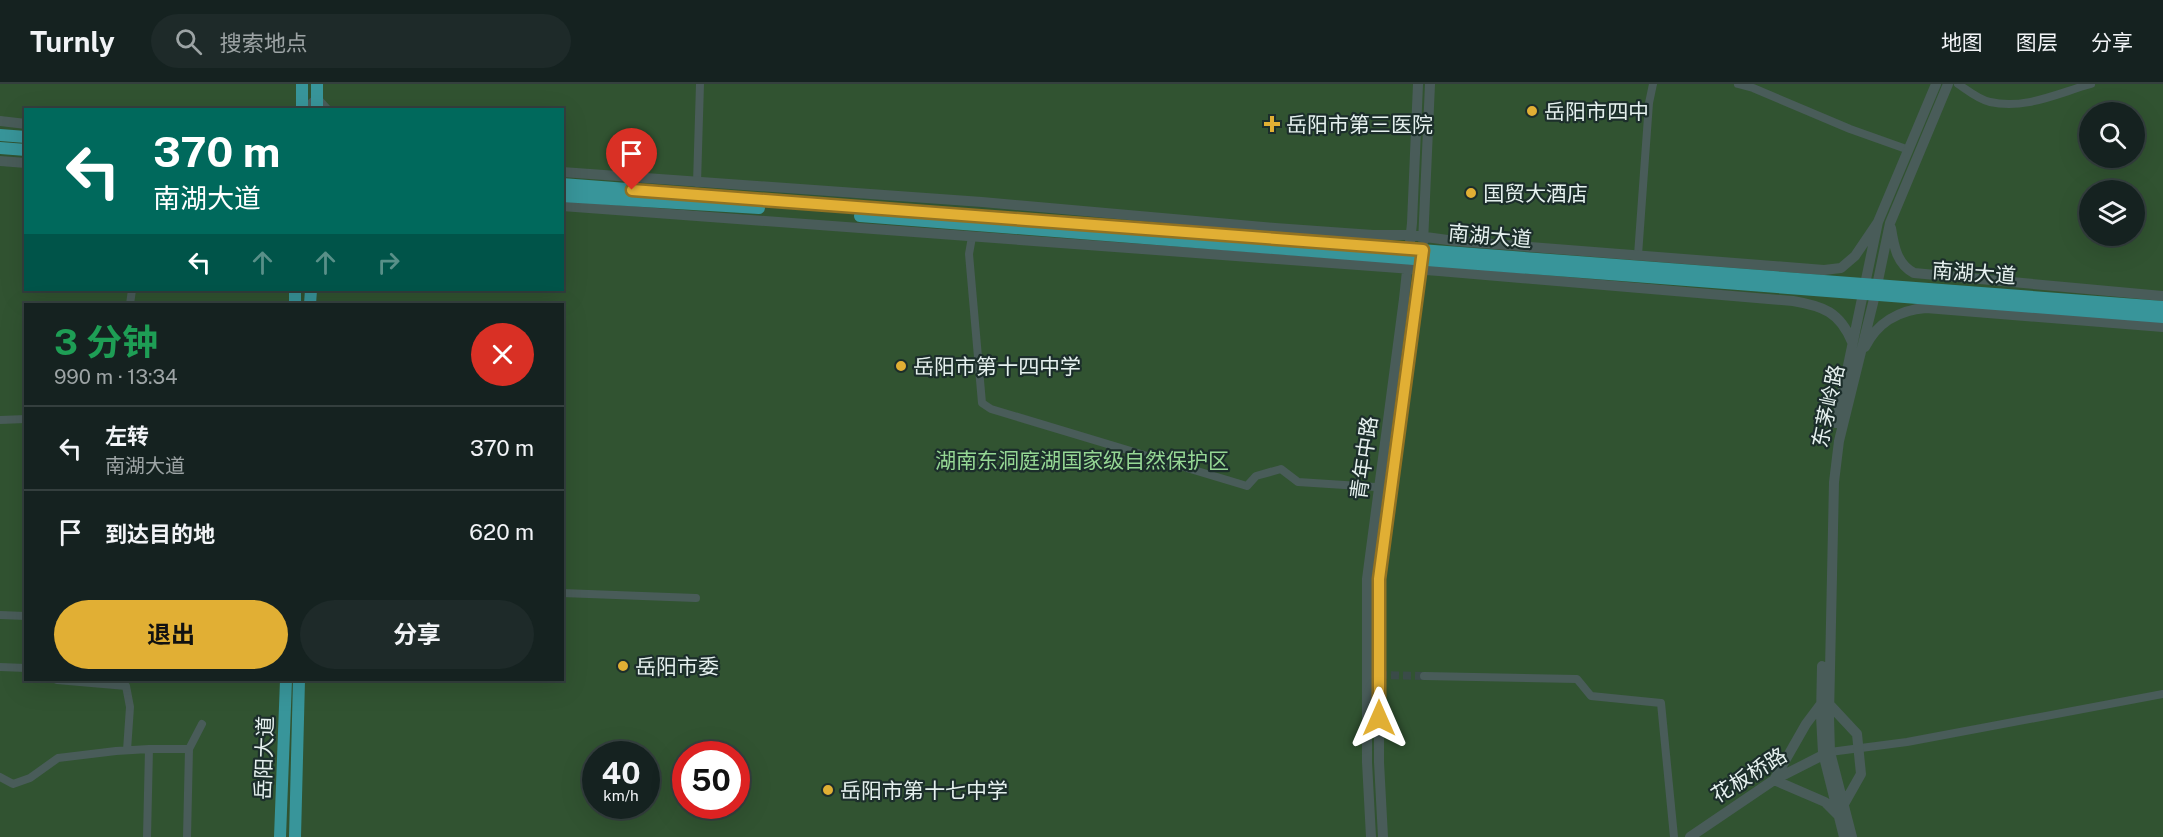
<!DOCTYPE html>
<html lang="zh">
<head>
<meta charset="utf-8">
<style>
	body { margin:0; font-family:"Public Sans","Noto Sans SC",sans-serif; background:#1e2a29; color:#f1f3f6; height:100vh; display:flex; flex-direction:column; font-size:22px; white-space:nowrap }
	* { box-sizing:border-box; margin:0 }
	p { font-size:20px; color:#9da4a5 }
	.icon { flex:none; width:33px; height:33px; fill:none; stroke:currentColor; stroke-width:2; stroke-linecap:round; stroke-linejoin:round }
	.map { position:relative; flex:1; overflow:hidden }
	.drawer { position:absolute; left:24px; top:219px; width:540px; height:378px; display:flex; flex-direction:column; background:#152220; border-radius:0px; box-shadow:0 6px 24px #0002,0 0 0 2px #343f3e }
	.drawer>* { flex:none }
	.guide { position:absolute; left:24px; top:24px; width:540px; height:183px; border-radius:0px; box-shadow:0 6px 24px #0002,0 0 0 2px #343f3e; background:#00695c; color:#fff; overflow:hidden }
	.fabs { position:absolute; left:2079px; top:18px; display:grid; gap:12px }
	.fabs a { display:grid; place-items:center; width:66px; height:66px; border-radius:50%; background:#152220; box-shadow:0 6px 24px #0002,0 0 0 2px #343f3e; font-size:30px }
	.speed { position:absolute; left:582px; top:657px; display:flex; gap:12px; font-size:30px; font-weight:700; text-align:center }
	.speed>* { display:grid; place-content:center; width:78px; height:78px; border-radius:50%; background:#152220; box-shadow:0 6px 24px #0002,0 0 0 2px #343f3e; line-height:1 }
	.speed small { font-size:15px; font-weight:400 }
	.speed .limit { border:9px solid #d22; background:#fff; color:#111 }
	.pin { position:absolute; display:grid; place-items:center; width:51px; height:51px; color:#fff; margin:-62px -26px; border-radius:50% 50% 50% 0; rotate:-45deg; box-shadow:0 0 6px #0007 }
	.pin .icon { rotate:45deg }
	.me { position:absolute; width:66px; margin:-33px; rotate:0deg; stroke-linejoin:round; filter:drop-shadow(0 0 4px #0008) }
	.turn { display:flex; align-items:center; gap:21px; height:126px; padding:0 30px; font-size:27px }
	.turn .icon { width:78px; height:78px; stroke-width:2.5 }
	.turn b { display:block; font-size:42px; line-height:51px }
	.lanes { display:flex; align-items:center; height:57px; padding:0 30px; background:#0003; justify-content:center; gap:30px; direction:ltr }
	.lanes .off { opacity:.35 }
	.round { display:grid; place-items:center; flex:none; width:63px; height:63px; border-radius:32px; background:#1e2a29 }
	.overview { display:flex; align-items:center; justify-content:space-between; height:102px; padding:0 30px }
	h1 { font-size:36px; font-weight:700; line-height:45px; color:#1e9e55 }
	.cta { display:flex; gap:12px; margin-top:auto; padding:12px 30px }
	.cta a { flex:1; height:69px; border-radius:36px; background:#e1af34; color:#111; font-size:24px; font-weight:700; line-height:69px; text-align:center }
	.cta a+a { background:#1e2a29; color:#f1f3f6 }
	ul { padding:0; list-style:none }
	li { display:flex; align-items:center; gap:18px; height:84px; padding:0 30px; border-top:2px solid #343f3e }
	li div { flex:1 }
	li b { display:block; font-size:22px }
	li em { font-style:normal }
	header { display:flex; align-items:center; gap:36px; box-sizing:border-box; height:84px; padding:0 30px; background:#152220; border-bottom:2px solid #343f3e }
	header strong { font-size:28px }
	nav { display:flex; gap:33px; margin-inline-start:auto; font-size:21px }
	.search { width:420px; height:54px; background:#1e2a29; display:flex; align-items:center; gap:15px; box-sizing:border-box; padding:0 21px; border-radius:33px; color:#9da4a5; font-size:22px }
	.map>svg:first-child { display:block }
	.green { fill:#315331; fill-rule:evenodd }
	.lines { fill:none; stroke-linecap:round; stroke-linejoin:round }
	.street-tunnel { stroke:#3a4b48; stroke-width:8; stroke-dasharray:8 4; stroke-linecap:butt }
	.street { stroke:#495c59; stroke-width:8 }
	.secondary { stroke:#495c59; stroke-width:10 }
	.primary { stroke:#38959a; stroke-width:12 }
	.route-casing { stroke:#927222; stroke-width:15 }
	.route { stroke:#e1af34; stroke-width:10 }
	.poi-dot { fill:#e1af34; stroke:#1c2e2b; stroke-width:2 }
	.labels { text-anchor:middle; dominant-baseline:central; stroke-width:4.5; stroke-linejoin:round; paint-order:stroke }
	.poi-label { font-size:21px; fill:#e5f0ee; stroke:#1c2e2b; text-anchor:start }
	.street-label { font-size:21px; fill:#e5f0ee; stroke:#1c2e2b }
	.park-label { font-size:21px; fill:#95d794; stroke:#1c2e2b }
</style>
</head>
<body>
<header>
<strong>Turnly</strong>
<div class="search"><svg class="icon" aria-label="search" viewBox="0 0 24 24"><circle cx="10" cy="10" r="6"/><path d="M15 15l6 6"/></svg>搜索地点</div>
<nav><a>地图</a><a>图层</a><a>分享</a></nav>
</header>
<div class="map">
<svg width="2163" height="753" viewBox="0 0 2163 753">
	<rect width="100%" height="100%" fill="#1c2e2b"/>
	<path class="green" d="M0,0H2163V753H0ZM26,26H562V206H26ZM2090,28H2134V74H2090ZM2090,106H2134V152H2090ZM26,220H562V596H26ZM596,670H646V722H596ZM686,670H736V722H686Z"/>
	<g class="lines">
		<path class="street-tunnel" d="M1379,591L1424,592"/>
		<path class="street" d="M1738,0L1753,4L1850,45L1909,66
			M1958,0C1967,6 1979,16 1990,18C2025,26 2058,9 2091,0
			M697,99L700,0
			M972,153L969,170L982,319L991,325L1247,402L1256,392L1281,385L1298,398L1391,404
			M1638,171L1649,19L1653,0
			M130,220L132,206
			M0,336L26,335
			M562,509L696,514
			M0,531L26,532
			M0,583L26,584
			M1424,592L1577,595L1591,612L1661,619L1674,753
			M57,596L126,602L130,623L127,666
			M1830,668L1907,658L2163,610
			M0,693L13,700L30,694L58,674L116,667L149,665
			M147,753L149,665H189
			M187,753L189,665L202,640"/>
		<path class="secondary" d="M304,26L317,15L327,26
			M0,37L26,40
			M0,77L26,79
			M562,88L982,118L1275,144L1373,151H1411L1455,157L1824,186L1841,184L1855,172L1878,138
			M562,122L1439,187L1793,217C1823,222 1840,228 1852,258
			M1891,144C1894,163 1897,180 1914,189L2163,212
			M1423,159L1430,0
			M1865,263C1877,239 1899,226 1926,224L2163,243
			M1836,339L1878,138L1936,0
			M1822,582L1821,632L1823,669L1844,753
			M1821,620L1806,640L1774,696L1825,718L1838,731
			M1829,620L1857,650L1861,690L1844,720
			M1371,753L1367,678V495L1404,215L1412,139L1418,0
			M1383,753L1379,678V495L1421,180
			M1690,753L1774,696L1827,669
			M1852,753L1830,668L1829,632L1834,398L1839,357L1875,211L1890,139L1948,0"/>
		<path class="primary" d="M302,26V0
			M317,26V0
			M0,51L26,53
			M0,64L26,66
			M562,100L2163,223
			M562,112L759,124
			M860,132L2163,233
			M295,220V206
			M310,220L311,206
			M280,753L286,596
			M295,753L299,596"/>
	</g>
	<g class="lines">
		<g class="route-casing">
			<path id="route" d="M632,106L1423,166L1379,495V634"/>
		</g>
		<use href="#route" class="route"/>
	</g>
	<g class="poi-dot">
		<circle cx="1532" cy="27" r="6"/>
		<path d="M1269 31h6v6h6v6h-6v6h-6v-6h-6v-6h6z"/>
		<circle cx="1471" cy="109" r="6"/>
		<circle cx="901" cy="282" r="6"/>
		<circle cx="623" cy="582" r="6"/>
		<circle cx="828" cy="706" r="6"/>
	</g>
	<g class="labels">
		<g class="poi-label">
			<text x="1544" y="27">岳阳市四中</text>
			<text x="1286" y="40">岳阳市第三医院</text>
			<text x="1483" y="109">国贸大酒店</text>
			<text x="913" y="282">岳阳市第十四中学</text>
			<text x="635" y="582">岳阳市委</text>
			<text x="840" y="706">岳阳市第十七中学</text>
		</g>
		<g class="street-label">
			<text transform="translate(1490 152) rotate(5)">南湖大道</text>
			<text transform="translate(1974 189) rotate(4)">南湖大道</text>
			<text transform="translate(1828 322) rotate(-78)">东茅岭路</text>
			<text transform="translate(1364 374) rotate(-82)">青年中路</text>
			<text transform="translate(264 674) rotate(-88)">岳阳大道</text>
			<text transform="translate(1749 691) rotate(-32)">花板桥路</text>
		</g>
		<g class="park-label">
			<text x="1082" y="376">湖南东洞庭湖国家级自然保护区</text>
		</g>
	</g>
</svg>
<div class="fabs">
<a><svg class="icon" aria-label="search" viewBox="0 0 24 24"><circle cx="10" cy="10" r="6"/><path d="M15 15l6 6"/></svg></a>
<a><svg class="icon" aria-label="layers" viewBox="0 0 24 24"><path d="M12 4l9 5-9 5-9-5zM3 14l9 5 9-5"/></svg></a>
</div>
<div class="speed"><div>40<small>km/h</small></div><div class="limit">50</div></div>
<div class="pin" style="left:632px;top:106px;background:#d93025"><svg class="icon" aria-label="arrive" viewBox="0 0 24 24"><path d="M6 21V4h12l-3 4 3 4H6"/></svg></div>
<svg class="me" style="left:1379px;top:634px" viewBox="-20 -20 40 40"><path d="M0-17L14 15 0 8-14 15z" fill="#e1af34" stroke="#fff" stroke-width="4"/></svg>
<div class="guide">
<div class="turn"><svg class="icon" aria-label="left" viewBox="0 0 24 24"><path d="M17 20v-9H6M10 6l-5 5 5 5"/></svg><div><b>370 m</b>南湖大道</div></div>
<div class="lanes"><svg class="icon" aria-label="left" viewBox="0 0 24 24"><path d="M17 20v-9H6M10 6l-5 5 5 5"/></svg><svg class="icon off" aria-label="ahead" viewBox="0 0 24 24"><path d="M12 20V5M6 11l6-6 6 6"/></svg><svg class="icon off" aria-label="ahead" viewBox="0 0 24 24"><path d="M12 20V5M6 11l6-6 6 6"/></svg><svg class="icon off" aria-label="right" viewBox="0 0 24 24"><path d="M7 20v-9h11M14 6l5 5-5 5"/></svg></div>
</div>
<section class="drawer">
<div class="overview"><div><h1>3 分钟</h1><p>990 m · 13:34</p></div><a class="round" style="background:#d93025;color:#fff"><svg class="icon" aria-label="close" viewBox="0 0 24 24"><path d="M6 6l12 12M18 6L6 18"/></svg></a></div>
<ul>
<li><svg class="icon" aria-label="left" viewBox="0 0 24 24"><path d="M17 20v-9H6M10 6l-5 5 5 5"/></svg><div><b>左转</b><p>南湖大道</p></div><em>370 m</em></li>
<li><svg class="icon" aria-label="arrive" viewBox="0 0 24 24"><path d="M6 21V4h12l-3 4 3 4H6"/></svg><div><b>到达目的地</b></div><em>620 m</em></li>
</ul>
<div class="cta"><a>退出</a><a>分享</a></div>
</section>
</div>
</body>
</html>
